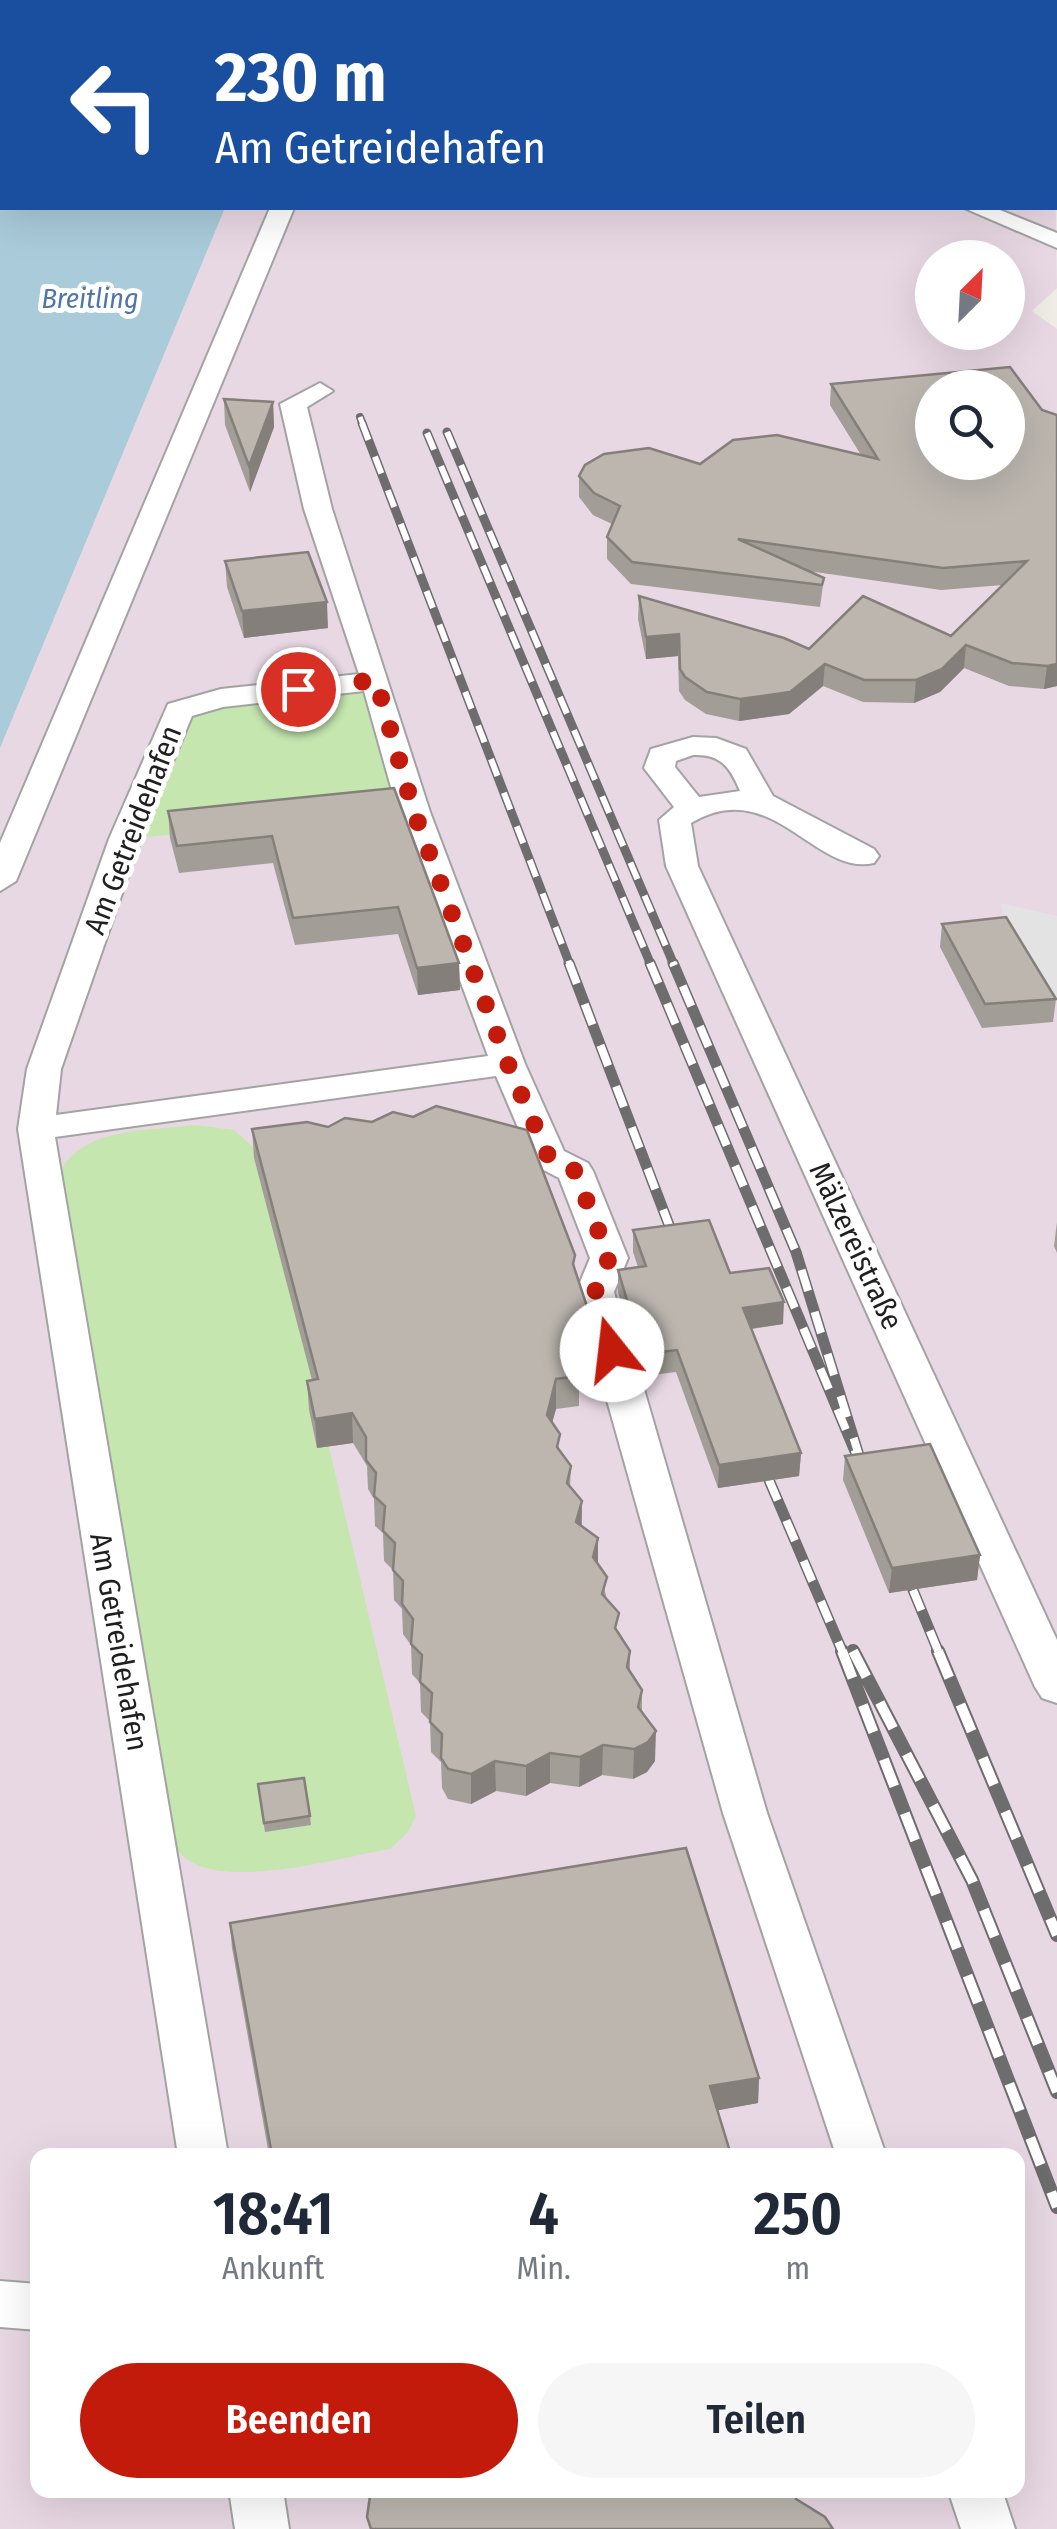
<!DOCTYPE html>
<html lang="de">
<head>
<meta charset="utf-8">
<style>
	body { margin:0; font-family:"Fira Sans Condensed",sans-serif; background:#f6f6f7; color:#1f2937; height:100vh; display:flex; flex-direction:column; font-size:38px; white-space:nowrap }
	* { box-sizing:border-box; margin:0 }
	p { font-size:32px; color:#747a83 }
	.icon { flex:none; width:55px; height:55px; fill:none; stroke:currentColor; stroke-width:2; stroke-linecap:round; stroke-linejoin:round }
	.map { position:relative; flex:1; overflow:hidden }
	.panel { position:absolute; left:30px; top:2148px; width:995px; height:350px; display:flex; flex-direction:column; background:#fff; border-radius:20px; box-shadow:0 10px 40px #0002 }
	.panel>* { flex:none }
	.top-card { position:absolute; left:0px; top:0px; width:1058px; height:210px; box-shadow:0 10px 40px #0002; background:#1a4fa0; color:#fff; overflow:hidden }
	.needle { width:65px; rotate:24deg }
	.fabs { position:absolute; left:915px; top:240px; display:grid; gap:20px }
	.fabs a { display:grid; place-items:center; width:110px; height:110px; border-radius:50%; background:#fff; box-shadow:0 10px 40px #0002; font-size:50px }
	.pin { position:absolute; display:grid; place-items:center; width:85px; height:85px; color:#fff; margin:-42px; border:5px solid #fff; border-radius:50%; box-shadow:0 2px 10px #0007 }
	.me { position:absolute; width:110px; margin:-55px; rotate:344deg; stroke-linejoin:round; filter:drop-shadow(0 0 8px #0008) }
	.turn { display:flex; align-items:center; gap:35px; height:210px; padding:0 50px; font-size:45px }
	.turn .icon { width:130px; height:130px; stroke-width:2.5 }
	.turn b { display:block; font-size:70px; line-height:85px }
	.eta { display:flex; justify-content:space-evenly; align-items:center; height:170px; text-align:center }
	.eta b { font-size:60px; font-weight:600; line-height:70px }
	.primary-button { display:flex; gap:20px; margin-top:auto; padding:20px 50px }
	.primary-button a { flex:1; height:115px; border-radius:60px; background:#c31b0b; color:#fff; font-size:40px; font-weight:600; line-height:115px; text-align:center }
	.primary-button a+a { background:#f6f6f7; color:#1f2937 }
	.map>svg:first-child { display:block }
	.industrial { fill:#e8d8e4; fill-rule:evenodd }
	.grass { fill:#c5e6af }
	.parking { fill:#e3e3e3 }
	.water { fill:#a9cbda }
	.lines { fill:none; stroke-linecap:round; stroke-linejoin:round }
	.street-casing { stroke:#a3a3a3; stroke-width:4 }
	.street { fill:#fff; fill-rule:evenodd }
	.rail-far3-casing { stroke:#6d6d6d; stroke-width:8 }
	.rail-far2-casing { stroke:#6d6d6d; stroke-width:9 }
	.rail-far1-casing { stroke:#6d6d6d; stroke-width:11 }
	.rail-casing { stroke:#6d6d6d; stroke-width:14 }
	.rail-far3 { stroke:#fff; stroke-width:5; stroke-dasharray:14; stroke-linecap:butt }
	.rail-far2 { stroke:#fff; stroke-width:6; stroke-dasharray:18; stroke-linecap:butt }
	.rail-far1 { stroke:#fff; stroke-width:8; stroke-dasharray:22; stroke-linecap:butt }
	.rail { stroke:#fff; stroke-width:10; stroke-dasharray:29; stroke-linecap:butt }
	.wall { fill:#a29d96 }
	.shaded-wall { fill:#847f7a }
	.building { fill:#bcb6af; stroke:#847f7a; stroke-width:2.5; fill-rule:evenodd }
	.route { stroke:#c31b0b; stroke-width:18; stroke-dasharray:0 32.4 }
	.labels { text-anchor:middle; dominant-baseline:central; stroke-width:10; stroke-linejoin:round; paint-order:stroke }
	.far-water-label { font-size:28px; font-style:italic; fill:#5075aa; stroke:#fff }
	.street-label { font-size:30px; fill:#1f1f1f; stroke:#fff }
</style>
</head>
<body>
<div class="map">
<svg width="1057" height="2529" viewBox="0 0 1057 2529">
	<rect width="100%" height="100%" fill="#efede6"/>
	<path class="industrial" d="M1055,161L1057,288L1032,311L1057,329V2529H0V748L225,208H1055ZM932,258H1008V332H932ZM932,388H1008V462H932ZM38,2155H1018V2490H38Z"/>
	<path class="grass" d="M376,681L414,812L125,839L179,710Z
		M195,1125L234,1130L257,1151L320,1409L309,1411L317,1447H329L416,1816L408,1832L390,1849C342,1857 219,1893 182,1855C177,1850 174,1840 171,1834L60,1171C87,1126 148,1131 195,1125Z"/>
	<path class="parking" d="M1000,903L1057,916V1001L1006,920Z"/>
	<path class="water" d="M0,0H1057V162L1055,2H2V208H225L0,748Z"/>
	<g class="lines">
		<g class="street-casing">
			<path id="street" d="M270,208H294L16,881L0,891V843Z
				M964,208H995L1057,233V248Z
				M320,383L333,391L307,407L332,509L430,812L525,1064L564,1151L588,1163L593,1171L628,1258L614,1292L631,1350L626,1359L612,1363L598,1359L576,1292L590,1258L559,1178L536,1166L531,1158L496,1076L55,1137L228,2155H178L18,1129L27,1069L109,839L168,704L221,689L359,674L304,509L280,404ZM364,691L398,812L488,1056L56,1115L61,1069L141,839L192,716L223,707Z
				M693,737L716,738L746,749L773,796L874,849L879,856L874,863C815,877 772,774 691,823L698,866L1057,1640V1703L1042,1698L1035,1687L666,866L659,820L674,807L644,768L651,749ZM693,755C721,754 730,767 740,791L699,797L675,767L676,761Z
				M621,1366L635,1370L641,1379L767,1813L886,2155H836L723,1813L601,1379L607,1370Z
				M0,2281L38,2284V2330L0,2327Z
				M229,2490H283L289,2529H235Z
				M948,2490H1002L1015,2529H961Z"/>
		</g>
		<use href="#street" class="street"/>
		<g class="rail-far3-casing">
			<path id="rail-far3" d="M360,417L363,425"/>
		</g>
		<g class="rail-far2-casing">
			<path id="rail-far2" d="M362,423L570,965
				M447,432L674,965
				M427,433L651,965"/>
		</g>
		<g class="rail-far1-casing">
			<path id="rail-far1" d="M569,963L677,1246
				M650,963L865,1475L796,1252L673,963
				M769,1480L843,1653
				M913,1590L939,1653"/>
		</g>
		<g class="rail-casing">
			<path id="rail" d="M842,1651L1057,2207
				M853,1651L972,1880L1057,2092
				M938,1651L1057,1935"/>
		</g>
		<use href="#rail-far3" class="rail-far3"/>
		<use href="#rail-far2" class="rail-far2"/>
		<use href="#rail-far1" class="rail-far1"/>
		<use href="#rail" class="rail"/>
	</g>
	<path class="wall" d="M1010,367L1057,686L1044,689L1009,686L964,668L940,692L914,703L863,702L823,686L789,714L739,721L706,714L685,700L679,691L678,656L646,659L638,619L639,596L809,649L951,636L1003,585L941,590L808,571L824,578L820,607L631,584L607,559V537L612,524L593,515L579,497V476L700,464L861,455L830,405L831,384Z
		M224,399L273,402L274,427L250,492L225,425Z
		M225,561L328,628L244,638L227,587Z
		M394,788L459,963L460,990L418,995L398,934L295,945L273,863L179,873L170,838L168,811Z
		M942,924L1056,999L1053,1022L982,1028L940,947Z
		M252,1129L575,1271L595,1331L609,1336L608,1366L598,1383L579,1385V1406L556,1409L552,1423L560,1452L571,1466L570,1487L582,1501V1526L598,1538V1564L607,1599L618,1633L630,1651V1671L642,1690V1711L655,1761L647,1772L633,1779L602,1775L579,1787L550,1783L526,1796L496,1791L471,1804L448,1799L442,1788L441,1762L431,1752L430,1721L421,1712L420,1683L412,1674L411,1645L403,1634L402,1609L394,1600L393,1570L384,1561L383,1533L375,1526L374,1499L368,1489L367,1466L353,1443L317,1448L309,1410L307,1381L312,1380L254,1158Z
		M1057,1222V1253L1054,1246Z
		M633,1230L730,1273L783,1324L752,1329L801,1453L799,1476L718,1488L676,1372L644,1376L636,1366L625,1363V1341L630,1334L618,1292V1270L638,1267L633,1252Z
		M845,1456L980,1555L977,1580L889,1593L843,1480Z
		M259,1793L310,1816L311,1825L265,1832Z
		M230,1923L759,2078L758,2103L717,2110L731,2155H269L232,1948Z"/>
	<path class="shaded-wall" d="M273,402L274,427L250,492L249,466Z
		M327,602L328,628L244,638L242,611Z
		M679,634L678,656L646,659V637Z
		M966,645L964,668L940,692L914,703L916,680Z
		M825,664L823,686L789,714L739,721L740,699Z
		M1057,664V686L1044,689L1047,666Z
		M459,963L460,990L418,995L417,968Z
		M784,1302L783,1324L742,1330L743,1308Z
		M609,1336L608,1366L598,1383L579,1385V1376L573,1357Z
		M556,1379V1409L546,1444L547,1415Z
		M352,1413L353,1443L317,1448L315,1419Z
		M801,1453L799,1476L718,1488L719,1465Z
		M582,1501L581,1531L576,1522Z
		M598,1538V1568L593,1557Z
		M980,1555L977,1580L889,1593L892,1568Z
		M656,1731L655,1761L647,1772L633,1779L634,1749Z
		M603,1745L602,1775L579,1787L580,1757Z
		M550,1753V1783L526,1796V1766Z
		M495,1761L496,1791L471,1804V1774Z
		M759,2078L758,2103L709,2112L710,2086Z"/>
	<path class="building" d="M1010,367L1042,410L1057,415V664L1047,666L1012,663L966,645L942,669L916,680H864L825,664L790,692L740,699L707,692L685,677L680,669L679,634L646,637L639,596L784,638L809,649L863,596L951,636L1027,561L943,568L738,539L824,578L822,585L632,562L607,537L620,506L594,493L579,476L585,465L604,454L649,448L700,464L733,440L777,435L878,459L831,384ZM932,388H1008V462H932Z
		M224,399L273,402L249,466Z
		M308,552L327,602L242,611L225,561Z
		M394,788L459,963L417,968L398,907L293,918L272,836L177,846L168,811Z
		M1006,917L1056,999L985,1004L942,924Z
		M436,1106L527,1130L575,1255L573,1264L595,1331L609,1336L599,1353L573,1357L579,1376L556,1379L547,1415L560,1434L557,1447L571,1466L567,1483L582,1501L576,1522L598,1538L593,1557L607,1577L602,1594L619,1613L615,1628L630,1651L627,1667L642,1690L638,1707L656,1731L648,1742L634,1749L603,1745L580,1757L550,1753L526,1766L495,1761L471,1774L448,1769L441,1758L442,1734L430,1722L432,1693L420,1682L422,1655L411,1644L413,1619L402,1604L403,1581L393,1570L395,1543L383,1531L385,1506L374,1496L376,1473L366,1460V1437L352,1413L315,1419L307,1381L318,1379L252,1129L307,1122L328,1127L345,1118L372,1122L393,1112L413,1117Z
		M709,1220L730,1273L769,1268L784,1302L743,1308L801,1453L719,1465L677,1350L644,1354L637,1344L625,1341L635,1327L618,1270L646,1266L633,1230Z
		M930,1444L980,1555L892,1568L845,1456Z
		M304,1778L310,1816L264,1823L258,1784Z
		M686,1848L759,2078L710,2086L731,2155H272L230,1923Z
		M374,2490H799L796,2499L825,2517L833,2529H371L367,2517L370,2496Z"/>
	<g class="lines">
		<path class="route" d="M298,689L376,680L414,812L508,1064L549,1158L575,1171L609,1258L595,1292L612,1350"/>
	</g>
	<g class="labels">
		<g class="far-water-label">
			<text x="90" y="298">Breitling</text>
		</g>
		<g class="street-label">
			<text transform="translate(133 830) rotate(-69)">Am Getreidehafen</text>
			<text transform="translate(856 1246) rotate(65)">Mälzereistraße</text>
			<text transform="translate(119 1642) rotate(80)">Am Getreidehafen</text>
		</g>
	</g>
</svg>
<div class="fabs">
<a><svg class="needle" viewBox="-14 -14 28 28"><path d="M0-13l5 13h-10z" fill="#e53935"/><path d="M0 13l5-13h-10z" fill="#747a83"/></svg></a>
<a><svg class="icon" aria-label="search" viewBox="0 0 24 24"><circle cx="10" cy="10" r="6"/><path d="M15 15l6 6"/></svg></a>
</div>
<div class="pin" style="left:298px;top:689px;background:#d93025"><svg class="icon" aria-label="arrive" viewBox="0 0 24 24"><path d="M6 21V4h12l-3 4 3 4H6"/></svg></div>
<svg class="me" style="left:612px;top:1350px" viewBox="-20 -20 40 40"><circle r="19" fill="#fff"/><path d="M0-13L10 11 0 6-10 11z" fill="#c31b0b"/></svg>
<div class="top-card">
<div class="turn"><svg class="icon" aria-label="left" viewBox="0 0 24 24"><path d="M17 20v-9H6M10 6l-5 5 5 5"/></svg><div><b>230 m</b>Am Getreidehafen</div></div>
</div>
<section class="panel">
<div class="eta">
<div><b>18:41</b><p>Ankunft</p></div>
<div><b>4</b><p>Min.</p></div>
<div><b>250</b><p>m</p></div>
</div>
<div class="primary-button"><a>Beenden</a><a>Teilen</a></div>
</section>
</div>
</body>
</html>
